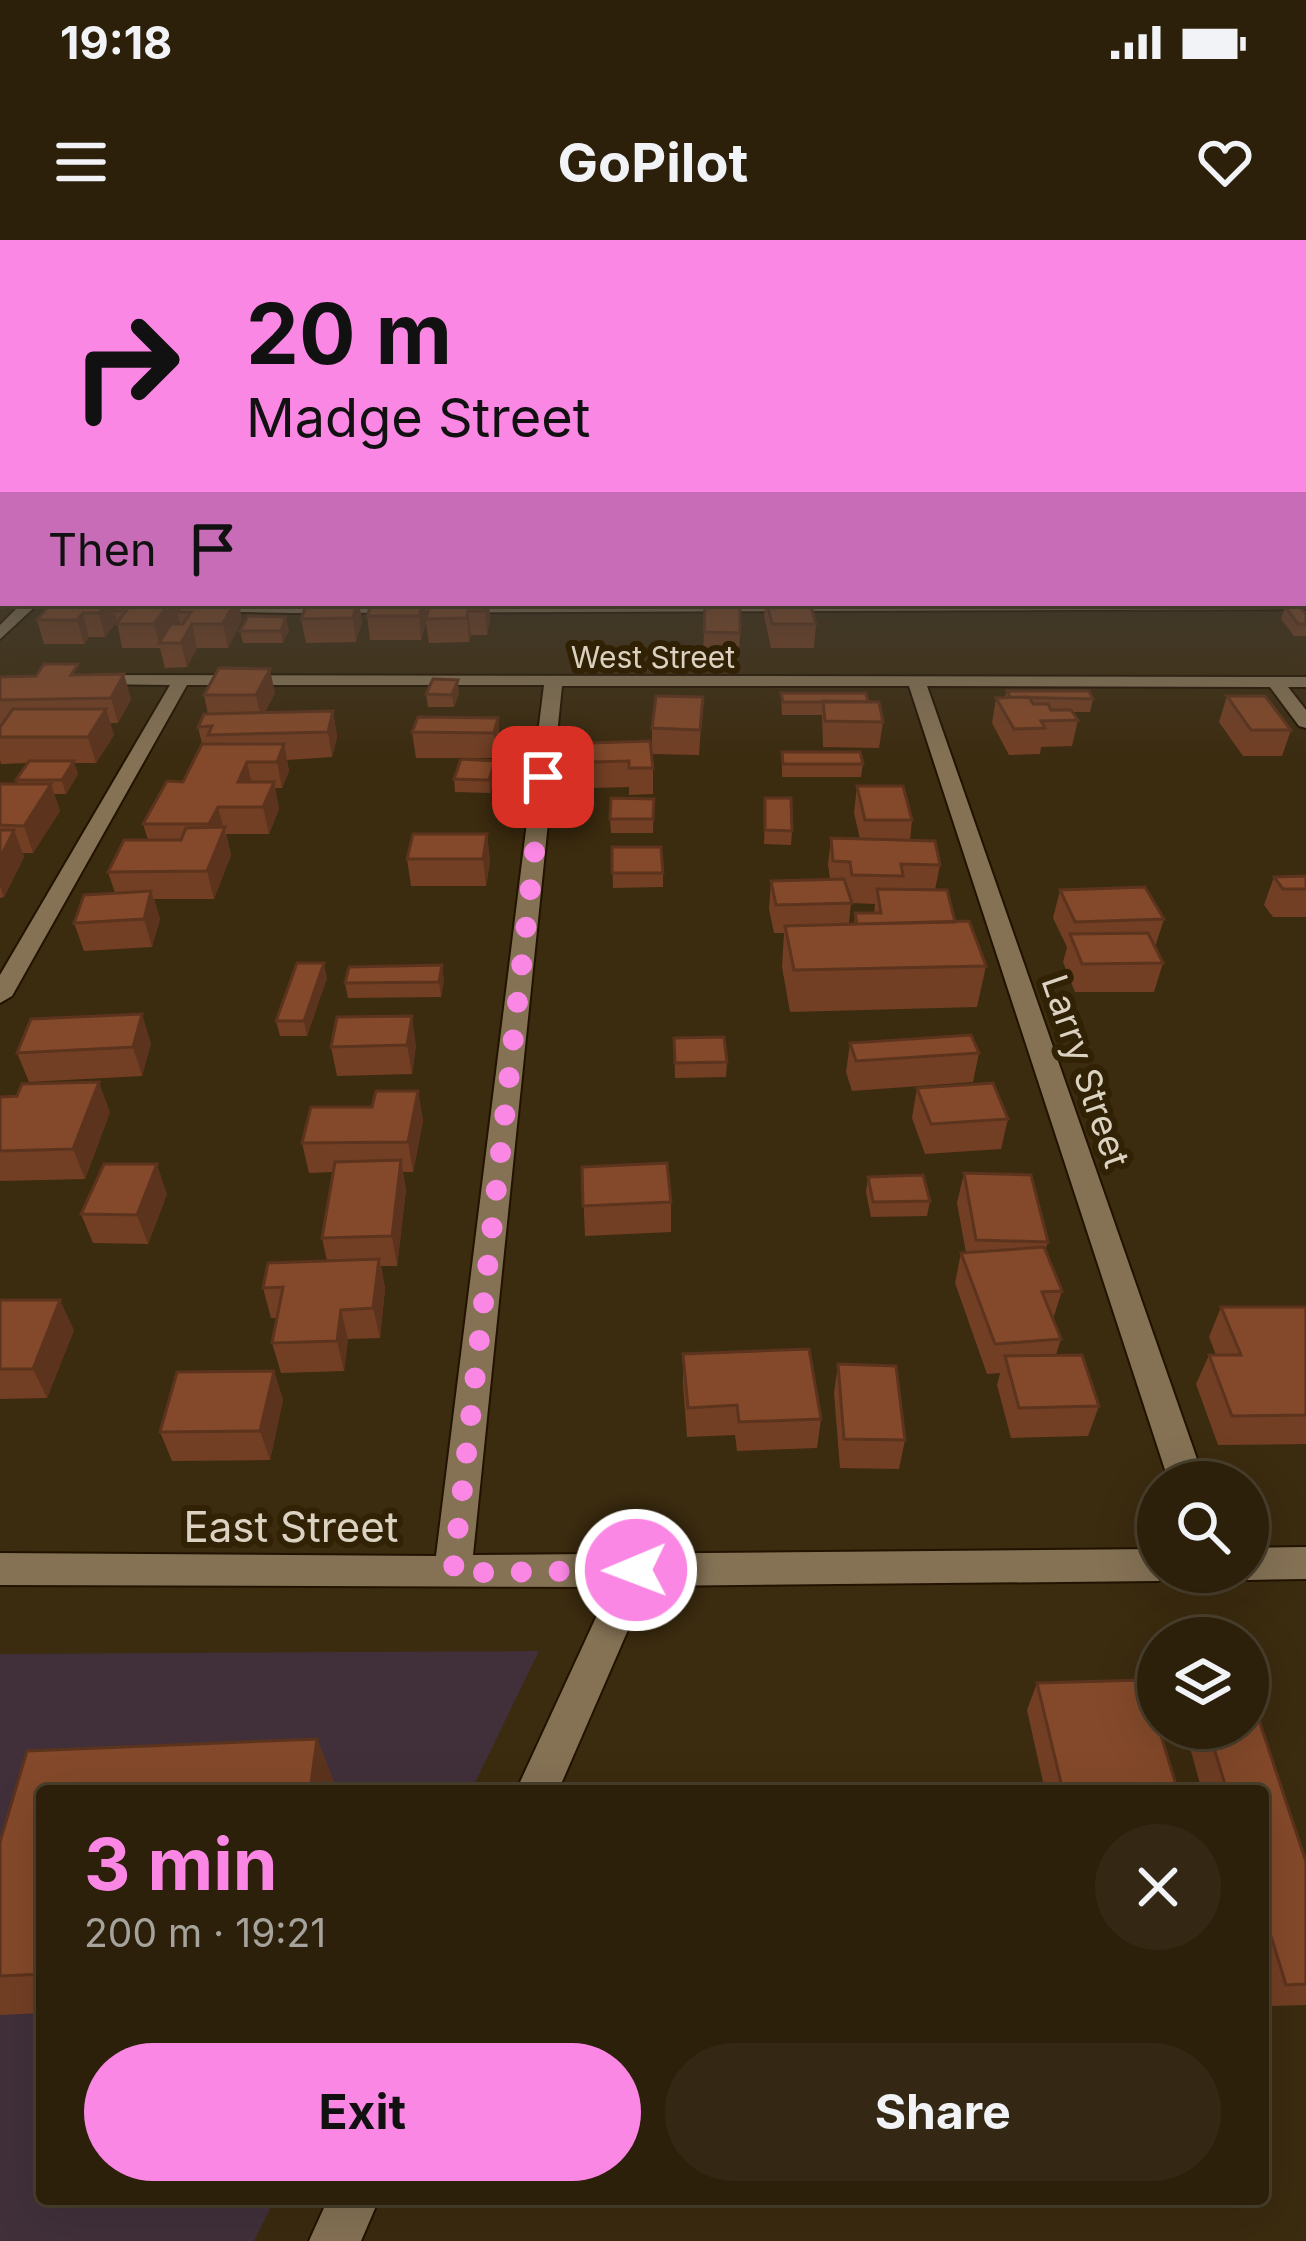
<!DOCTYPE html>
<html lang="en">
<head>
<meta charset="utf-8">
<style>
	body { margin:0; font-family:Inter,sans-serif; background:#342814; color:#f1f3f6; height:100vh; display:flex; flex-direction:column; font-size:45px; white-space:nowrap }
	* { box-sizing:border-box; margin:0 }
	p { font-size:39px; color:#a6a39d }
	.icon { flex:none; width:66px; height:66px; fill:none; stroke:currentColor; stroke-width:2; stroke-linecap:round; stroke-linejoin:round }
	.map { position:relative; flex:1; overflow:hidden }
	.panel { position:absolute; left:36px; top:1545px; width:1233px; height:420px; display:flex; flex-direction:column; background:#2c200b; border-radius:12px; box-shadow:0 12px 48px #0002,0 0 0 3px #483e2c }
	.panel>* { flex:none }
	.banner { position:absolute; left:0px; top:0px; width:1308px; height:366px; box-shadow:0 12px 48px #0002,0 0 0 3px #483e2c; background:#fb87e5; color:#111; overflow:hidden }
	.controls { position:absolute; left:1137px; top:1221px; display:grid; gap:24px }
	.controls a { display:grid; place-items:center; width:132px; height:132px; border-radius:50%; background:#2c200b; box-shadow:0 12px 48px #0002,0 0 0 3px #483e2c; font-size:60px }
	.pin { position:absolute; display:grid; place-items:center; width:102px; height:102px; color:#fff; margin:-51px; border-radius:24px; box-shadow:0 6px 18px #0006 }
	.me { position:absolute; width:132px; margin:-66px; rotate:269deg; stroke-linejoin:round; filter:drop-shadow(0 0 9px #0008) }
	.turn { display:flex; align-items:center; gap:42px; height:252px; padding:0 48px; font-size:54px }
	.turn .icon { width:156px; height:156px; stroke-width:2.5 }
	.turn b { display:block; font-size:84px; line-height:102px }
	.then { display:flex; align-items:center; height:114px; padding:0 48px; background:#0003; gap:24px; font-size:45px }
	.round { display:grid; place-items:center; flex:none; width:126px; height:126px; border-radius:63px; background:#342814 }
	.overview { display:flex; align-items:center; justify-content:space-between; height:204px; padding:0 48px }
	h1 { font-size:72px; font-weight:700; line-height:90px; color:#fb87e5 }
	.button { display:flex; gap:24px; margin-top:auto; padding:24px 48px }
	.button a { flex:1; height:138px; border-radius:72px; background:#fb87e5; color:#111; font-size:48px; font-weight:700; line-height:138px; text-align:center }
	.button a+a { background:#342814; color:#f1f3f6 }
	.status { display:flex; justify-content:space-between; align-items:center; height:84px; padding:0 60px; background:#2c200b; direction:ltr }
	.status svg { height:33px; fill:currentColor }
	header { display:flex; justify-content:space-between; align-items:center; height:156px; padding:0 48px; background:#2c200b; font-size:54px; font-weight:700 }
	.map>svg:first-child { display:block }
	.education { fill:#41303a }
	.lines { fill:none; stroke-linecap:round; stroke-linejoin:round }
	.minor-casing { stroke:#221300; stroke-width:4 }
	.minor { fill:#857255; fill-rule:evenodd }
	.wall { fill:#723f24; fill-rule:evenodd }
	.shaded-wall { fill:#5c331d }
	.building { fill:#84492a; stroke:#5c331d; stroke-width:3 }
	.route { stroke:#fb87e5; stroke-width:21; stroke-dasharray:0 37.8 }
	.labels { text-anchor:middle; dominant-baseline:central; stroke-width:12; stroke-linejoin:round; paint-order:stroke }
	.far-street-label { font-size:30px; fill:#dcd2c2; stroke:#312105 }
	.street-label { font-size:36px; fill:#dcd2c2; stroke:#312105 }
	.near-street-label { font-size:42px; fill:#dcd2c2; stroke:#312105 }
</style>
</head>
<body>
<div class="status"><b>19:18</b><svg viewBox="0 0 49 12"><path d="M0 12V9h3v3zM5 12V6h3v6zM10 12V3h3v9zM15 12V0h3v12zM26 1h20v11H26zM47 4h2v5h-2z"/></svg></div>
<header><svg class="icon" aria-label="menu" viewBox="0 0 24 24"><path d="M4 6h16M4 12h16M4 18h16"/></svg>GoPilot<svg class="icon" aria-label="heart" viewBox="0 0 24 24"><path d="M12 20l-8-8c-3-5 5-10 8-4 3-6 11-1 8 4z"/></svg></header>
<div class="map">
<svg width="1306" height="2001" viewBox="0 0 1306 2001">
	<rect width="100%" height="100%" fill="#3b2b0f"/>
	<path class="education" d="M539,1411L471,1551H42V1959H275L254,2001H0V1414Z"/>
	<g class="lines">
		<g class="minor-casing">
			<path id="minor" d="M1306,359V369L292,373L64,368L56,363H1305Z
				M22,363H39L0,399V385Z
				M82,435L1306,437V447H1288L1306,470V488L1299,486L1270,447L927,446L1205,1242H1169L909,446H562L473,1315L1158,1309V1332H1173L1171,1336L1158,1341L647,1346L558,1551H516L610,1347L0,1345V1313L436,1316L544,445H187L12,756L0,763V735L170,445L88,444L82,443Z
				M1306,1307V1339L1248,1340L1233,1332H1248V1308Z
				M328,1959H379L361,2001H309Z"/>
		</g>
		<use href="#minor" class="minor"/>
	</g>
	<path class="wall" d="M0,261H3V299H0Z
		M3,306V345H0V310Z
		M112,363L114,371L120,363H175L179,381L177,384H180L177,372L183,363L242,380L228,408H197L187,427L165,428L160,408H122L117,381L105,397H89L84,404H44L37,380Z
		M307,363H359L362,382L356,402L306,403L301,379Z
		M372,363H426L427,375L430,363H489L490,380L487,395H471L469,402L429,403L426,383L421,400H370L367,376Z
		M705,363L740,393L739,417H703Z
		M765,363H810L816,384L814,408H771L764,376Z
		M1285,367L1306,374V396H1294L1281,379Z
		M289,390L283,403H243L240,391Z
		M81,435L131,459L118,483H110L114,495L96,523H74L78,534L66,554H54L60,571L33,613H23L24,617L4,657L0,658V544H18L16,540L28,523L1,524L0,520V437Z
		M1007,451L1093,459L1090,472H1072L1078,480L1072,506L1041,507L1040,514L1009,515L992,483L996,458L1005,457Z
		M275,453L265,472L333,471L337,497L332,517L287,520L289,531L282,548H275L279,569L269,594H226L231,615L214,659H154L160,679L152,707L84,711L74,683L115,653L108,632L148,600L143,584L183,542L202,504L198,487L208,474L204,455Z
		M459,453L454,467H428L426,454Z
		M781,453L868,462L883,482L879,508L823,507L822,475H782Z
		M1227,456L1291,490L1282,516H1243L1219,482Z
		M703,457L699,515L652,514V488Z
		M498,478L500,503L496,518H416L412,492Z
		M591,503L653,528V554L629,555V547L593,548Z
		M782,512L863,524L861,537H782Z
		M495,521L496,534L490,553L455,552L454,539Z
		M857,546L912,580L910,600L940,625L935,650L955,682L986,726L977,767L790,772L782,727L784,693H774L769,669L771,641L830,639L828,625L831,598L860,599L854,573ZM851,663L875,664L874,673H855L854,684H849Z
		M765,558L792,591L791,605L764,604Z
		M654,559L653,593H611L610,579Z
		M487,594L490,622L486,646H411L407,619Z
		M612,607L663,633V647L613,648Z
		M1306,636V677H1273L1264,665L1274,637Z
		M1060,650L1164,679L1155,707L1163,723L1154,752H1075L1063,722L1067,707L1053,678Z
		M327,738L307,796H280L276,781Z
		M444,740L441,757L348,758L345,743Z
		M674,798L727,822L726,837L675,838Z
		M151,803L142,836L29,842L17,813Z
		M850,803L979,813L973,842L852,851L846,832Z
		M416,805L412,834L337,836L331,807Z
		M917,848L1008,879L1001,909L925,914L912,878Z
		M418,851L423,881L413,932H403L406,950L397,1026H381L385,1049L380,1098L348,1099L344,1131L281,1133L272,1103L277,1078H271L263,1048L327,1021L322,998L333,932L309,933L302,903L372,867Z
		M0,857L110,872L85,939L0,941Z
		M582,927L671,962V992L585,996Z
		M964,933L1048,1002L1045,1011L1062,1051L1053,1079L1061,1099L1056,1115L1099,1166L1088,1196L1011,1198L997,1145L1000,1133L987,1134L955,1043L961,1013H966L957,963Z
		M868,937L930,961L927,976L871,977L866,952Z
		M167,954L148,1004L93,1003L81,974Z
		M0,1060L74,1090L47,1158L0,1159Z
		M1221,1067H1306V1204L1218,1205L1196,1144L1209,1115H1216L1209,1097Z
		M683,1114L821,1179L817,1208L737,1211L735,1195L687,1197L683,1144Z
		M838,1124L905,1200L899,1229L840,1228L834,1153Z
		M274,1131L283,1160L270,1220L172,1221L160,1192Z
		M1037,1443L1178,1551H1045L1027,1470Z
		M1198,1488H1248L1306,1622V1765L1265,1766L1263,1759V1551H1202L1189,1504Z
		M317,1499L335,1545L334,1551H42V1773L0,1775V1602L27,1511Z"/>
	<path class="shaded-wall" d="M106,363H112L117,381L105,397L99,373Z
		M169,363H175L179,381L164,403H159L154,384Z
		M234,363H239L242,380L228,408L223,384Z
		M357,363H359L362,382L356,402L353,378Z
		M423,363H426L427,379L421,400L419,376Z
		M487,363H489L490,380L487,395L485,371Z
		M468,371L471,395L469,402L467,378Z
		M83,373L89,397L84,404L77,380Z
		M286,377L289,390L283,403L281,391Z
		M192,384L197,408L187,427L181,403Z
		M270,429L275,453L261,480L256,455Z
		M124,434L131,459L118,483L111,458Z
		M458,440L459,453L454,467L452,455Z
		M106,469L114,495L96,523L88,497Z
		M333,471L337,497L332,517L328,492Z
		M498,478L500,503L496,518L494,493Z
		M284,504L289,531L282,548L277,522Z
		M74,521L78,534L66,554L62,540Z
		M495,521L496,534L490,553L489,540Z
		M247,522L253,548L244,568L238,542Z
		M274,542L279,569L269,594L263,567Z
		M51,544L60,571L33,613L24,586Z
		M218,567L231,615L214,659L207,631L216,609L209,584Z
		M14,590L24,617L4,657L0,646V618Z
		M487,594L490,622L486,646L483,619Z
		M151,651L160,679L152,707L144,679Z
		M324,723L327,738L307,796L304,781Z
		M442,725L444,740L441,757L439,742Z
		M142,774L151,803L142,836L133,807Z
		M412,776L416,805L412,834L407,805Z
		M99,842L110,872L85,939L73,909Z
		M418,851L423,881L413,932L408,902Z
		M401,920L406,950L397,1026L392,996Z
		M157,924L167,954L148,1004L137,975Z
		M379,1019L385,1049L380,1098L373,1068Z
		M60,1060L74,1090L47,1158L33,1129Z
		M341,1070L348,1099L344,1131L337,1101Z
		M274,1131L283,1160L270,1220L260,1191Z
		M317,1499L335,1545L334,1551H310Z"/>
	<path class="building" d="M0,261H3V278H0Z
		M51,363H106L99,373H83L77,380H37Z
		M120,363H169L154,384H116L126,371H114Z
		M183,363H234L223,384H192L181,403H159L171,384H183L191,372H177Z
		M307,363H357L353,378L301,379Z
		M372,363H423L419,376H367Z
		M430,363H487L485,371H468L467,378L426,379Z
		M705,363H740V393L704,392Z
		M767,363H810L816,384H772Z
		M1285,367H1300L1306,374V384H1298Z
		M248,376L286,377L281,391H240Z
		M44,424H78L71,435L124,434L111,458L0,460V437L36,436Z
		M219,428L270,429L256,455H204Z
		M433,439L458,440L452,455L426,454Z
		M1007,451H1089L1093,459L1010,457Z
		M781,453H866L868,462H783Z
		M656,456L703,457L700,490L652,488Z
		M1227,456H1265L1291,490H1251Z
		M1029,457L1033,464H1048L1051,470H1071L1078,480L1041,481L1045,488L1014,489L996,458Z
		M823,461L879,462L883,482L825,481Z
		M13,469H106L88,497H0V487Z
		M333,471L328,492L208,495L212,486L198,487L204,474Z
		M418,477L498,478L494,493L412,492Z
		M650,501L653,528H629V521L592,522L591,503Z
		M202,504H284L277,522H247L238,542H274L263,567H218L209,584H143L167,541L183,542Z
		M782,512H860L863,524H783Z
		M461,519L495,521L489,540L454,539Z
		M29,521H74L62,540H16Z
		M0,544H51L24,586L0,585Z
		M857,546H903L912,580H865Z
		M611,558L654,559L653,579H610Z
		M765,558H791L792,591L765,590Z
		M225,587L207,631L108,632L124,600H181L186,588Z
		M0,590H14L0,618Z
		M413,594H487L483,619H407Z
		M831,598L935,601L940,625L901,624L903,636L852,635L850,622L833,621Z
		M612,607H661L663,633H612Z
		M1306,636V649H1283L1274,637Z
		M844,639L852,663L776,665L771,641Z
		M1145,647L1164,679L1075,682L1060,650Z
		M877,649L947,650L955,682L857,684L855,673H881Z
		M151,651L144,679L74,683L84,655Z
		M969,681L986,726L794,730L785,686Z
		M1148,693L1163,723L1082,724L1070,694Z
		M297,723H324L304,781H276Z
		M442,725L439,742L345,743L349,727Z
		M142,774L133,807L17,813L31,779Z
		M412,776L407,805L331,807L337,777Z
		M971,795L979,813L856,821L850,803Z
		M724,797L727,822L675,823L674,798Z
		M99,842L73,909L0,911V857L17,856L22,844Z
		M993,843L1008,879L931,884L917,848Z
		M376,851H418L408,902L302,903L311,867H372Z
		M401,920L392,996L322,998L335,922Z
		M667,923L671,962L583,966L582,927Z
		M104,924H157L137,975L81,974Z
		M964,933L1031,935L1048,1002L976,1000Z
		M923,935L930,961L873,962L868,937Z
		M1044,1007L1062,1051L1042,1052L1061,1099L995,1104L961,1013Z
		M379,1019L373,1068L341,1070L337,1101L272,1103L283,1047L263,1048L268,1023Z
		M0,1060H60L33,1129H0Z
		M1221,1067H1306V1175L1232,1176L1209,1115H1241Z
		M809,1109L821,1179L739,1182L737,1165L688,1168L683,1114Z
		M1082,1115L1099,1166L1019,1168L1005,1116Z
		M838,1124L896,1126L905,1200L844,1199Z
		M274,1131L260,1191L160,1192L177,1132Z
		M1144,1440L1178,1551H1063L1037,1443Z
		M1248,1477H1258L1306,1622V1744L1286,1745L1263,1670V1551H1227L1208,1488H1248Z
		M317,1499L310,1551H42V1734L0,1736V1602L27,1511Z"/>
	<linearGradient id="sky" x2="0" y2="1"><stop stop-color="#201808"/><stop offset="0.46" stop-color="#4f4a42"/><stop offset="1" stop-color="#4f4a42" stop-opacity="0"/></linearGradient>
	<rect width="1306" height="522" fill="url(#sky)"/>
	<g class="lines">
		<path class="route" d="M543,537L453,1333L636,1330"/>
	</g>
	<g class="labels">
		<g class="far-street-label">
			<text x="653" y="417">West Street</text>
		</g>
		<g class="street-label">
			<text transform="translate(1086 831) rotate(71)">Larry Street</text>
		</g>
		<g class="near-street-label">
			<text x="291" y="1286">East Street</text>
		</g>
	</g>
</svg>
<div class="controls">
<a><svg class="icon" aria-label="search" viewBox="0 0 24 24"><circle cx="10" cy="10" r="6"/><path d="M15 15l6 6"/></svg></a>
<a><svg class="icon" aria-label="layers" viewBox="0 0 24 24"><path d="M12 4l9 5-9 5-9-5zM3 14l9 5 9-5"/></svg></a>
</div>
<div class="pin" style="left:543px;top:537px;background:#d93025"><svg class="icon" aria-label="arrive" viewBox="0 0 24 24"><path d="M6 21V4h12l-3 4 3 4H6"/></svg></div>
<svg class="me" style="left:636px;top:1330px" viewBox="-20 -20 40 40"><circle r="17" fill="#fb87e5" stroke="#fff" stroke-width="3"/><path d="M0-11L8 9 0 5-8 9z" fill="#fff"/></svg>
<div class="banner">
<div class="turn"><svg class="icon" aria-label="right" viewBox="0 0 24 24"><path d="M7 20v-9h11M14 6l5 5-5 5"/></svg><div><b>20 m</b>Madge Street</div></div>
<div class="then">Then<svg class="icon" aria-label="arrive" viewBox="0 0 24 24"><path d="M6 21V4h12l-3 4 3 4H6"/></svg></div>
</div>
<section class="panel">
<div class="overview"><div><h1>3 min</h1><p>200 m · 19:21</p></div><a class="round"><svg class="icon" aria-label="close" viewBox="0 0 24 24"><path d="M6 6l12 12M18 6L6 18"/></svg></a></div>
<div class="button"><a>Exit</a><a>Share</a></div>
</section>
</div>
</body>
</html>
